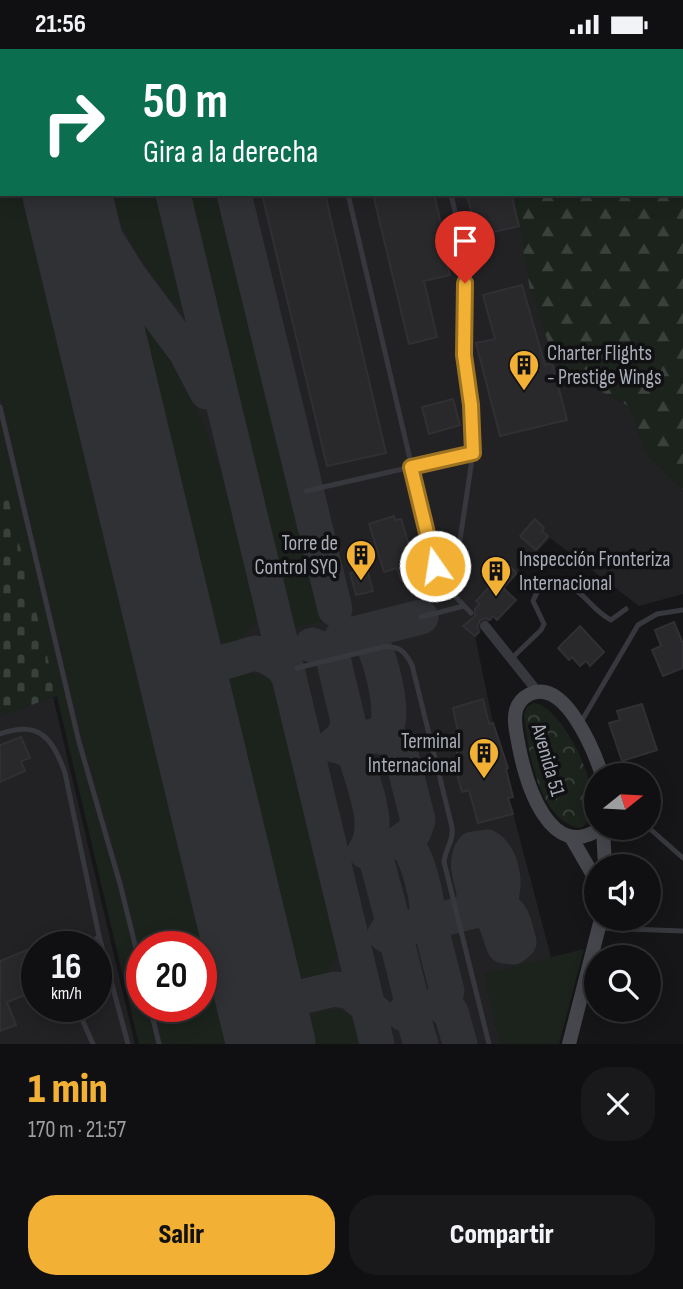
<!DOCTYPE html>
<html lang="es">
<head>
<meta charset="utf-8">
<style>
	body { margin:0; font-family:"Sofia Sans Condensed",sans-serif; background:#19191b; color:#f1f3f6; height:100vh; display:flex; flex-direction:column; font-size:26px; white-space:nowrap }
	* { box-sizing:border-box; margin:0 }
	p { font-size:23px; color:#9c9d9f }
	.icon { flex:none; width:38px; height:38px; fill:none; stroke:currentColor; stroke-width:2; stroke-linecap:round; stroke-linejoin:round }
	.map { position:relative; height:995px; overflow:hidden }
	.sheet { display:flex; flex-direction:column; background:#101012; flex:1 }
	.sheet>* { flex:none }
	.banner { position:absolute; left:0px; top:0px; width:684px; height:147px; box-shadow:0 4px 18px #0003,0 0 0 2px #303032; background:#0b6e4f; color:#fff; overflow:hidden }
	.needle { width:46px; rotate:72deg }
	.fabs { position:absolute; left:584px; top:714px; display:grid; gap:14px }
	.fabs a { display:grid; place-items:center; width:77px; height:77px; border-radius:50%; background:#101012; box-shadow:0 4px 18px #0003,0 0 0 2px #303032; font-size:35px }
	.speed { position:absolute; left:21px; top:882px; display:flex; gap:14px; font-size:35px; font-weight:700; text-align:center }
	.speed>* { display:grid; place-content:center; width:91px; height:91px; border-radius:50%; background:#101012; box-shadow:0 4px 18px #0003,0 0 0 2px #303032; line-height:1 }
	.speed small { font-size:18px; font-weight:400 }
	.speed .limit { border:10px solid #d22; background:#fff; color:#111 }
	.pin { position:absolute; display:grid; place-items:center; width:60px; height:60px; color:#fff; margin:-72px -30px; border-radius:50% 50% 50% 0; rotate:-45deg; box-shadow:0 0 7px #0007 }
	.pin .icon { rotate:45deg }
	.me { position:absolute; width:77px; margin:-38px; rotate:347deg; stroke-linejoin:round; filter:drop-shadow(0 0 5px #0008) }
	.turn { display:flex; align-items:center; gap:24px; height:147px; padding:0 28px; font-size:32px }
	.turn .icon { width:91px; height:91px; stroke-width:2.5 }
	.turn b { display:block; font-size:49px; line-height:60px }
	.round { display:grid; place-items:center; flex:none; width:74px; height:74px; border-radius:28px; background:#19191b }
	.headline { display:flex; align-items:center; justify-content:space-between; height:119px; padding:0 28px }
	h1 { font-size:42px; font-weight:800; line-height:52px; color:#f2b134 }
	.action { display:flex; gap:14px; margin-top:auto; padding:14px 28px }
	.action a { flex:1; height:80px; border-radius:28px; background:#f2b134; color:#111; font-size:28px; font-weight:800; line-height:80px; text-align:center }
	.action a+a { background:#19191b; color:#f1f3f6 }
	.status { display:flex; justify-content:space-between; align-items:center; height:49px; padding:0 35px; background:#101012; direction:ltr }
	.status svg { height:19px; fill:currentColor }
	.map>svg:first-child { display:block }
	.built { fill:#222225; fill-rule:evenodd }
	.grass { fill:#1c231d }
	.forest { fill:url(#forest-firs) }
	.cemetery { fill:url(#cemetery-stones) }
	.park { fill:url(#park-crowns) }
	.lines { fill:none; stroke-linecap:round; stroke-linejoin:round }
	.taxiway { stroke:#303135; stroke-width:35 }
	.runway { stroke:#303135; stroke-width:89 }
	.building { fill:#29292c; stroke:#303034; stroke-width:2 }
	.lane { stroke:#37383d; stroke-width:5 }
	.street { stroke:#37383d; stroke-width:10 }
	.secondary { stroke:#45474d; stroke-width:14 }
	.route-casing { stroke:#9d7322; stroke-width:18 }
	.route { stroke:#f2b134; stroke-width:12 }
	.labels { text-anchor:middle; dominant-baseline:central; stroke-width:7; stroke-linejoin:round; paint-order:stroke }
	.poi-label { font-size:21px; fill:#a8adb8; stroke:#111113; text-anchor:start }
	.street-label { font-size:21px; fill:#a8adb8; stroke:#111113 }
</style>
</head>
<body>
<div class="status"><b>21:56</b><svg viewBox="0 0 49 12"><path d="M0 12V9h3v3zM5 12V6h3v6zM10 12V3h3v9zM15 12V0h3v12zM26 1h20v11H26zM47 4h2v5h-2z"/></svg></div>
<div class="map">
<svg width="683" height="995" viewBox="0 0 683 995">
	<defs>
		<pattern id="forest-firs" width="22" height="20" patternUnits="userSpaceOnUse" patternTransform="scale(1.75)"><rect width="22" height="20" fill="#1c231d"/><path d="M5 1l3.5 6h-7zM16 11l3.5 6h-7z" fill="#3a403c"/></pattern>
		<pattern id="cemetery-stones" width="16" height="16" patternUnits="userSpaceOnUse" patternTransform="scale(1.75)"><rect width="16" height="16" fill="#1c231d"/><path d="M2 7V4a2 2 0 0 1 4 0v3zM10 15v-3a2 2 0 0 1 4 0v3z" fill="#3a403c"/></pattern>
		<pattern id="park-crowns" width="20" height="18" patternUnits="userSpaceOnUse" patternTransform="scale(1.75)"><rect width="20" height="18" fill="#1c231d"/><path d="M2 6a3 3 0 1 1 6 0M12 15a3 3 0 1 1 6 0" fill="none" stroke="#3a403c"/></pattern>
	</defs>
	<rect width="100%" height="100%" fill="#161618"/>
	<path class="built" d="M0,0H503V2H2V145H514L557,319L630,358L645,403L683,441V545L639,557L550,489L503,538L516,551L497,571L493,568L475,587L493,674L508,719L506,721L513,748L509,749L551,908L540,995H139L57,647L0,417ZM142,898H201V957H142Z
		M53,648L135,995H0V667ZM37,898H96V957H37Z"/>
	<path class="grass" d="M0,0L5,2H2V145H39L242,995H163L154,957H201V898H142V908L124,834L83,692L0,343Z
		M105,145H156L182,261L176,258L138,206Z
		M188,145H223L327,571L291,580Z
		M123,249C138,260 149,279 160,295C216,377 236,469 258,565C253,584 227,606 209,586C205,581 202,571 199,565Z
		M0,371L76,693L118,836L142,937V957H147L156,995H139L57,647L0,417Z
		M245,624L257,625L269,631L275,644L338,899C336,917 320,937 299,930C290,927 285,917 279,910L219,654C222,636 227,629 245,624Z
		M584,900L559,995H500L484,925Z
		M332,960C348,962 353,968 357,984L362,983L365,995H301C302,970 307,965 332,960Z"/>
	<path class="forest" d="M503,0H683V441L645,403L630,358L557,319L530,241L514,145H682V2Z"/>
	<path class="cemetery" d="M0,417L57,647L0,667Z"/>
	<path class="park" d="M534,654C565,657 617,766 579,779C538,770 528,702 524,666L527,658Z"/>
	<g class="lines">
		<path class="taxiway" d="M138,0L139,2
			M199,0V2
			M83,145L95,172L130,228L186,303L207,343
			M173,145L377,995
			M234,145L335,560
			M90,244C100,225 110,221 130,228
			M353,585C358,586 364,587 369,591C380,601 394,662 387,676C382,687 368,688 358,690
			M342,588L421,568
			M312,596L327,602L333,609L348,672L345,686L334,696C344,698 353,701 357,711C364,739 382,776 365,802L374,807L377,813L392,869L389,880L385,885L394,891L398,897L411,949L409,958L404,965L413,969L421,995
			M175,598C204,626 221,613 256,604C270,608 280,613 288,625
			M188,649L193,629L206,616
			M376,686L392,691L400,701L418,771L414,783L399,794L407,796C417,807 427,846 427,861C427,867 424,871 420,876L431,883L433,887L447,942L439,955L451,963L460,995
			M477,860L493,866L504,897L513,898L519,893C514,875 514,863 496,856
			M404,880L496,856C509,843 503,807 487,798L473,800C459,820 483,842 470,862
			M256,933L270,946L288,951L335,940L350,943L377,965
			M268,983L273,965L288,951"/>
		<path class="runway" d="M32,0V2
			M67,145L271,995"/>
	</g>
	<path class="building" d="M262,145H325L386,404L327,417Z
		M373,145H434L445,192H441L450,226L424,232L437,288L409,295Z
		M467,145H511L519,177L477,187Z
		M522,236L545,316L552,314L567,371L500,387L476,294L495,290L483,246Z
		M453,350L460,376L429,385L422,358Z
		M394,467L395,471L401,470L412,506L409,507L415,527L401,531L397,519L384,523L369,475Z
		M535,470L544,479L542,482L548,487L536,501L520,487Z
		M500,508L517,524L503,539L516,551L497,571L493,567L490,571L485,569L480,571L477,578L479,583L475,587L463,577L475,567V560L480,555L476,552L491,536L482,527Z
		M367,520L373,542L356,546L350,524Z
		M674,573L683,595V619L663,627L652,601L661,597L655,581Z
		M580,577L604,603L590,617L586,612L580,617L572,608L569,611L558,599Z
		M483,650L489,675L493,674L508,719L506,720L513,748L508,749L513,765L478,774L469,741L462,743L454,714L459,712L452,685L458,683L453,659Z
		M642,655L657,701L622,712L609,674L620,671L617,662Z
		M21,688L30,709L21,712L25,722L0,733V696Z
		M37,897V941L7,953L16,976L0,982V912Z"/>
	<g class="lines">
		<path class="lane" d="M313,0L314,2
			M418,0L419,2
			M348,145L435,517L452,544L471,564
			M451,145L465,207L464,306L471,356L473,404L452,544
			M0,358L79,693L120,835L142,924
			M306,442L473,404
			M421,568L464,557
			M512,609L541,581L544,575L533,552L538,541C580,523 583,557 611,571L626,560
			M297,619L383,598C398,596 405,602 412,616L452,778C454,792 445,800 444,813L489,995
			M581,673L638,576L657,565L683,561
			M0,685C39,671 53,689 65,724L99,887L128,995
			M649,779L683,809
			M600,879L683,882
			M87,898L99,887
			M79,957L81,968L93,995
			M150,957L159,995"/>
		<path class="street" d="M485,577L537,642"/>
		<path class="secondary" d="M601,779C550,815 526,734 519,698C517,686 513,673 516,661C518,654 524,648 530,645C565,629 594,702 602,726
			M603,779L605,817
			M571,788L597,833
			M569,995L601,870"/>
	</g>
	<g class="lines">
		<g class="route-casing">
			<path id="route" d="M435,517L411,418L473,404L471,356L464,306L465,234"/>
		</g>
		<use href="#route" class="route"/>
	</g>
	<defs>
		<g id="building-pin" transform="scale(1.575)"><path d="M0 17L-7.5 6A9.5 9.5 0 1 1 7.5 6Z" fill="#f2b134" stroke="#111113"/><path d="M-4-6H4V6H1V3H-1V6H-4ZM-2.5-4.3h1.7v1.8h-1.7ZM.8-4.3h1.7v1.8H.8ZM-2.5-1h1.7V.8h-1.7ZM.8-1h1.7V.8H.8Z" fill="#111"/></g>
	</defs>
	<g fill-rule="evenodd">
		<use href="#building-pin" x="524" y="316"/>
		<use href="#building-pin" x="361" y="506"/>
		<use href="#building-pin" x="496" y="522"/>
		<use href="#building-pin" x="484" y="704"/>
	</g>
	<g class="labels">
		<g class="poi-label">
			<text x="547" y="304">Charter Flights<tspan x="547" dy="24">- Prestige Wings</tspan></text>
			<text x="338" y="494" text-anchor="end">Torre de<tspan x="338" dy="24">Control SYQ</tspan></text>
			<text x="519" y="510">Inspección Fronteriza<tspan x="519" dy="24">Internacional</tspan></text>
			<text x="461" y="692" text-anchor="end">Terminal<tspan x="461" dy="24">Internacional</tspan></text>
		</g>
		<g class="street-label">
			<text transform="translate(548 711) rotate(74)">Avenida 51</text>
		</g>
	</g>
</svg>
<div class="fabs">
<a><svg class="needle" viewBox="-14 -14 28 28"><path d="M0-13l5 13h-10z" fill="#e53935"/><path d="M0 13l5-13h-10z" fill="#9c9d9f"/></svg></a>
<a><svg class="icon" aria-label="sound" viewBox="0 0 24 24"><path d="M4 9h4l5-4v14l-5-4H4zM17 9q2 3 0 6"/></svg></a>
<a><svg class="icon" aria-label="search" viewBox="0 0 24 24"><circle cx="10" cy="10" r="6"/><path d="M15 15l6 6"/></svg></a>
</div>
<div class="speed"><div>16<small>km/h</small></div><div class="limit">20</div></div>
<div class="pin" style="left:465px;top:234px;background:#d93025"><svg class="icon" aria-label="arrive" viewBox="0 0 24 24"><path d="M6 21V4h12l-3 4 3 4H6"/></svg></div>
<svg class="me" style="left:435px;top:517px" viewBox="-20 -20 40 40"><circle r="17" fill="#f2b134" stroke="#fff" stroke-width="3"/><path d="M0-11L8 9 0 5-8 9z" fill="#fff"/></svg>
<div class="banner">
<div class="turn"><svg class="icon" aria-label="right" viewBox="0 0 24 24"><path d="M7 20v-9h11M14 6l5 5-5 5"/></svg><div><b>50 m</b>Gira a la derecha</div></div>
</div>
</div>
<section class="sheet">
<div class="headline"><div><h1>1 min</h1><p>170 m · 21:57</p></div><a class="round"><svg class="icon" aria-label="close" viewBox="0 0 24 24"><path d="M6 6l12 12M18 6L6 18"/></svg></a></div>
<div class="action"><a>Salir</a><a>Compartir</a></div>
</section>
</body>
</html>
